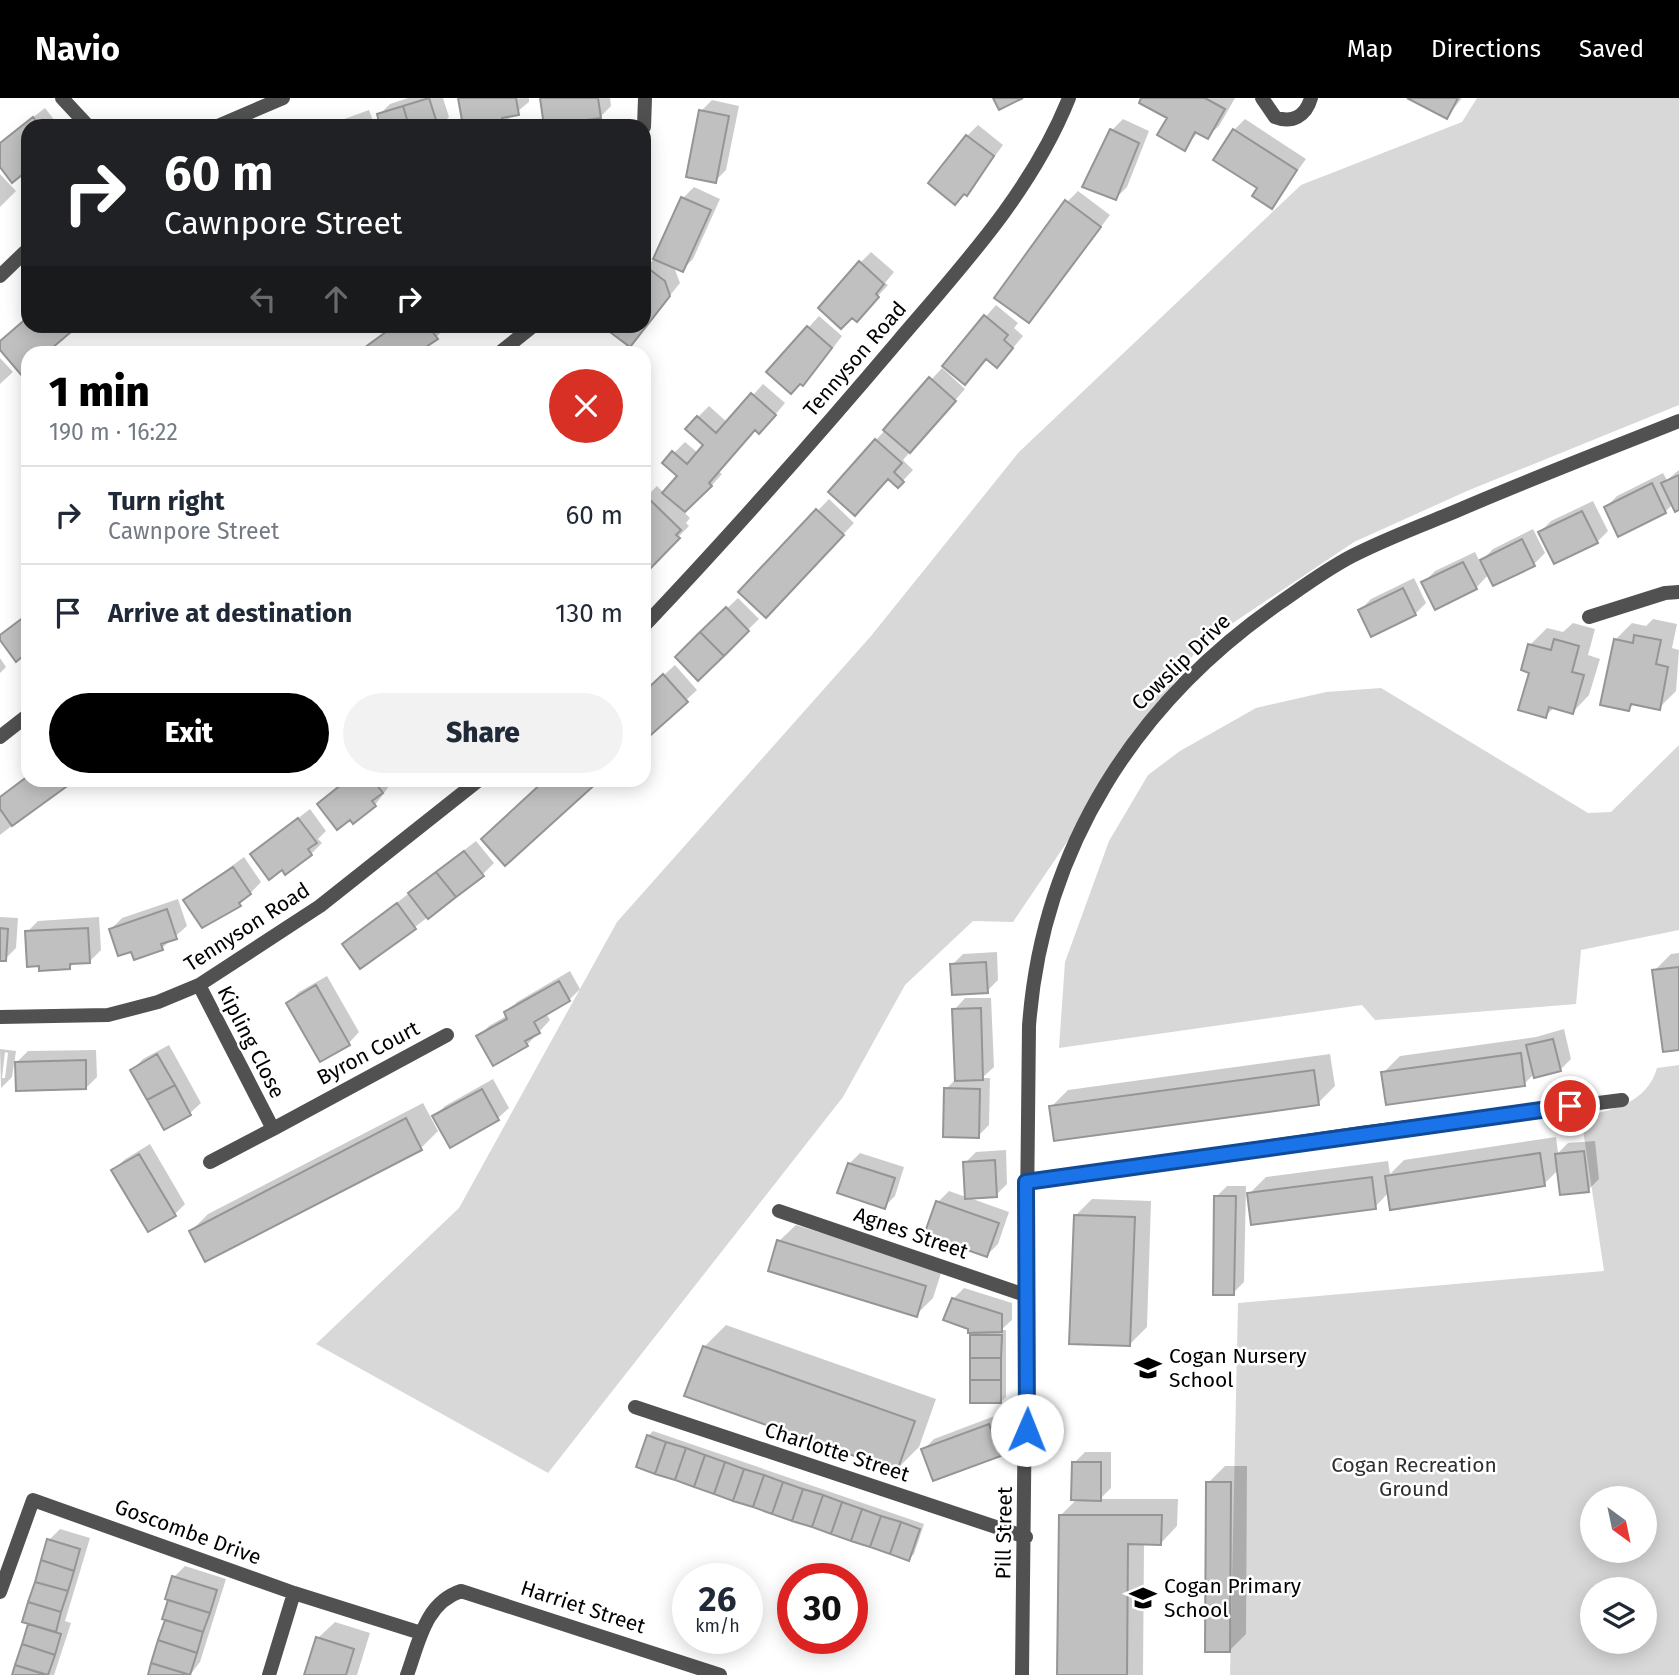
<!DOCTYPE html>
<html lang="en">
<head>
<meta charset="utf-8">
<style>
	body { margin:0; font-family:"Fira Sans",sans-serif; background:#f2f2f3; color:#1f2937; height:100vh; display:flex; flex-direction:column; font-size:26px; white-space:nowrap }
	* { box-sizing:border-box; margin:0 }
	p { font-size:23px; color:#747a83 }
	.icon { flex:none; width:38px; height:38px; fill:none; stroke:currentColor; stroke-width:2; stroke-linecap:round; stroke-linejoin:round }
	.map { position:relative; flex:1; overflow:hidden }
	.panel { position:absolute; left:21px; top:248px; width:630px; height:441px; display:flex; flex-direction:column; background:#fff; border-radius:21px; box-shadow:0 4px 18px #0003 }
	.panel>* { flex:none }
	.banner { position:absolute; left:21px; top:21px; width:630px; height:214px; border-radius:21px; box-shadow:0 4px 18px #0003; background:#202124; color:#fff; overflow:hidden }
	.needle { width:46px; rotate:147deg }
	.buttons { position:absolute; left:1580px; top:1388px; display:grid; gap:14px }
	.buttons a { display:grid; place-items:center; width:77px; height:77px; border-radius:50%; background:#fff; box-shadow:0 4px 18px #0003; font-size:35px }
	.speed { position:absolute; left:672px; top:1465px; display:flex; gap:14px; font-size:35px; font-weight:700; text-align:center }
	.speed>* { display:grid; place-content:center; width:91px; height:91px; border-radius:50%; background:#fff; box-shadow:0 4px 18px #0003; line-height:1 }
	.speed small { font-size:18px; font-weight:400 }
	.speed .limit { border:10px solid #d22; background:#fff; color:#111 }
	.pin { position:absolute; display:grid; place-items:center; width:60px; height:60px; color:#fff; margin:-30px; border:4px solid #fff; border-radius:50%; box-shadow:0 2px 7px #0007 }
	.me { position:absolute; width:77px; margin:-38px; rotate:1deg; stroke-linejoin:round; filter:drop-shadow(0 0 5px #0008) }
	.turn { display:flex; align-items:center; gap:24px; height:147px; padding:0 28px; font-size:32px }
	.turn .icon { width:91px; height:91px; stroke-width:2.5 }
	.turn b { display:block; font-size:49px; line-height:60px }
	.lanes { display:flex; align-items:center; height:66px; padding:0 28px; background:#0003; justify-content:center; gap:35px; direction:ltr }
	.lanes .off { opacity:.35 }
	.round { display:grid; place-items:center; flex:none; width:74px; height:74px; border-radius:37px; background:#f2f2f3 }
	.summary { display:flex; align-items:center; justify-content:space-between; height:119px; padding:0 28px }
	h1 { font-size:42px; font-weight:800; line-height:52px; color:#000 }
	.cta { display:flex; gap:14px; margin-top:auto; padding:14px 28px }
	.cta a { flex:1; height:80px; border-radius:42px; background:#000; color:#fff; font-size:28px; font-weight:800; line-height:80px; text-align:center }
	.cta a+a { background:#f2f2f3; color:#1f2937 }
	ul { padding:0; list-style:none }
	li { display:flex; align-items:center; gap:21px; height:98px; padding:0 28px; border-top:2px solid #e0e1e3 }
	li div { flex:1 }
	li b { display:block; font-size:26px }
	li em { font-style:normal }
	header { display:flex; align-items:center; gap:42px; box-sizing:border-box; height:98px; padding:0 35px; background:#000; color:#fff }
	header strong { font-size:33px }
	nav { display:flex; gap:38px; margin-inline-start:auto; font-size:24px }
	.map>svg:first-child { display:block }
	.green { fill:#d8d8d8; fill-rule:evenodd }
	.shadow { fill:#0003; fill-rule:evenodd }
	.building { fill:#c0c0c0; stroke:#959595; stroke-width:2 }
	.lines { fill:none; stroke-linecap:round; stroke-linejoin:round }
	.minor { stroke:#515151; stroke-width:14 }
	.route-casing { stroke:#114b97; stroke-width:18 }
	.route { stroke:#1a73e8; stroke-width:12 }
	.labels { text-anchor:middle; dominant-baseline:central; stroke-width:5; stroke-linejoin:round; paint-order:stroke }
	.street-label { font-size:21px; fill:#000; stroke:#fff }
	.poi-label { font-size:21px; fill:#000; stroke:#fff; text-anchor:start }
	.park-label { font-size:21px; fill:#2f2f2f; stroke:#fff }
</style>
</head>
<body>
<header>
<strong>Navio</strong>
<nav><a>Map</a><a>Directions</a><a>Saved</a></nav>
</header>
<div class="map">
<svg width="1679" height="1577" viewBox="0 0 1679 1577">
	<rect width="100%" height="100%" fill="#fff"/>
	<path class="green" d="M1477,0H1679V307L1467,393L1354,444L1200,547L1013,824L973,823L905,887L843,999L548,1375L316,1246L459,1110L617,824L871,538L1019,354L1301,87L1462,24Z
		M1381,590L1588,715L1611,714L1679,647V832L1581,852L1576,906L1375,922L1362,907L1059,950L1065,864L1109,743L1148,677L1180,653L1256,610L1326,594Z
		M1679,967V1577H1230L1238,1205L1604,1173L1581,1018C1612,1013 1647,1005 1657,970ZM1592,1400H1645V1452H1592ZM1592,1491H1645V1544H1592Z"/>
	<path class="shadow" d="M408,0H443L449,19L440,28H382L379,17L390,6Z
		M460,0H529V4L501,27L492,28L490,21Z
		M542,0H610L611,8L600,19Z
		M1143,0H1235L1219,28L1208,38L1199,33L1185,50L1169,20Z
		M1411,0H1462L1447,19Z
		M712,2L739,8L726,72L715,83L701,13Z
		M45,10L59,28H28V70L0,66V45Z
		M369,12L375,28H325Z
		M1123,21L1149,33L1127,89L1116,100L1085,88L1112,32Z
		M1245,21L1306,61L1272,108L1234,32Z
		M978,27L1003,47L967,96V38Z
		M0,76L16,93L0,109Z
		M694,89L720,101L693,161L682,172L674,169L680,185L630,247L605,228H644V172L656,159L683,100Z
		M1078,93L1110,117L1029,223L1067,104Z
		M871,154L894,174L885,185L888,187L867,210L860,165Z
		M996,207L1018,225L1014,230L1023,238L1007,257L987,260L976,274L944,267Z
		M819,218L842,238L814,275L803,286L768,274Z
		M28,220V228H75L52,247L59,256H28V282L0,249V245Z
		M393,228H448L418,256L366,250Z
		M0,260L13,274L0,286Z
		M942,270L965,291L903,362L913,372L898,388L876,342Z
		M763,286L785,305L770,323L755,331L718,373L722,376L705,395L683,413L690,420L686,425L689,428L644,474V401L657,388L664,395L679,378L664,365L685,344L698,355L706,347L698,319L709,308L728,325Z
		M1679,372V410L1673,406L1665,414L1619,436L1606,409L1617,398L1663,375L1667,382Z
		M829,401L854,425L776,507L740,494Z
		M1593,403L1608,433L1597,444L1540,434L1551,423Z
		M1533,431L1545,455L1534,466L1494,486L1489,476L1476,490L1424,484L1435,473L1475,454L1480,464L1493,451Z
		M1414,480L1426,505L1415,516L1372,537L1360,512L1371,501Z
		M738,500L759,521L698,581L677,559Z
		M1653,521L1677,526L1672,550L1679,552L1676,593L1659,610L1635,605L1628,611L1615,542L1632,525L1646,528Z
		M1573,525L1595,531L1588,557L1600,561L1589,597L1573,614L1555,609L1545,618L1531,574L1530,547L1547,530L1563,534Z
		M0,560L6,569L0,575Z
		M675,567L697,592L644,641V595Z
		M28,677V682H70L0,737V699Z
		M347,682H392L393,683L375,707L319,706Z
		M310,711L326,733L318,741L322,745L311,756L282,770L252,756Z
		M476,743L494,765L483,776L415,829L344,846Z
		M244,759L261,784L240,806L203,828L186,802Z
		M178,801L187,828L162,850L132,851L111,831L122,820Z
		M0,819L18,820L16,850L5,861H0Z
		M99,819L101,852L90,863L75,864L69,870L27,834L38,823Z
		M997,854L998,882L987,893L952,867L963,856Z
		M1679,855V951L1654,873L1671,856Z
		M570,873L580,891L569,902L546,915L550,922L527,947L478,939L489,928L508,917L506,915L517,904Z
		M327,878L359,934L349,945L288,905L299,894Z
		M965,900H991L994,969L982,980H990L989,1027L978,1038L946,991L957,980L954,912Z
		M1564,931L1571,961L1560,972L1534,976L1524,986L1383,975L1400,958L1536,939Z
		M169,947L201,1005L190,1015L165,1030L132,972L143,961Z
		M0,951L16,953L12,979L1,990ZM5,954L8,955L5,980H2Z
		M96,952L97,979L86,990L17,964L28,953Z
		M1330,956L1335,988L1318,1005L1051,1009L1068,992Z
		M493,981L509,1010L498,1020L435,1018L445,1008Z
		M423,1005L438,1033L421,1050L191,1133L208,1116Z
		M1556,1039L1558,1055L1568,1045L1595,1043L1599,1081L1588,1092L1558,1072L1544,1086L1389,1094L1375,1109L1249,1096L1266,1079L1388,1063L1390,1076L1404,1062Z
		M150,1046L185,1106L174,1117L113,1072L124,1062Z
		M1006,1052L1007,1086L996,1097L967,1099L1009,1114L998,1146L987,1157L938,1104L949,1093L966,1099L965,1065L976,1054Z
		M860,1055L904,1069L895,1098L884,1109L849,1066Z
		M1227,1088H1246L1244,1184L1233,1195L1216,1099Z
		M1092,1101L1151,1103L1147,1229L1130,1246L1075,1118Z
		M796,1127L942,1172L933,1200L916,1217L779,1143Z
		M964,1190L1012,1205V1222L1001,1232H1006V1299L1001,1304L972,1237L976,1233L953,1201Z
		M726,1227L936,1301L919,1349L897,1371L704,1249Z
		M1000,1316L1011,1346L1000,1357L923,1352L934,1341Z
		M653,1333L924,1426L914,1456L909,1461L648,1338Z
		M1085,1354H1111V1390L1100,1401H1178L1177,1428L1161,1445H1144L1143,1577H1059L1061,1417L1077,1401L1074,1365Z
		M1225,1368H1247L1246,1536L1229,1553L1208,1385Z
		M60,1431L90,1440L65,1523L71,1525L54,1577H14L30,1524L49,1442Z
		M185,1468L226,1481L200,1564L190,1577H150L167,1521L164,1520L174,1479Z
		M335,1524L370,1535L357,1577H306L318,1540Z"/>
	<path class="building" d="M429,0L438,28H409L403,8Z
		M458,0H516L519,17L502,20V28H490L489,23L463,28Z
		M540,0H598L601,20L544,28Z
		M993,0H1023L999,12Z
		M1141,0H1205L1225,11L1208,41L1195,34L1185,53L1157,37L1167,20L1139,5Z
		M1407,0H1458L1447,21Z
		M403,8L409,28H380L377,16Z
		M699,12L729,18L716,85L686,79Z
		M33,19L40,28H28V72L12,85L0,69V45Z
		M1110,31L1139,45L1116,102L1082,89Z
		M1233,31L1297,72L1272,111L1252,98L1257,90L1213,62Z
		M966,37L994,58L967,98L964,96L955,107L928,85Z
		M681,99L711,112L683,174L653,161Z
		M1065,102L1101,129L1029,225L994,200Z
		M859,163L884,186L876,196L879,199L857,224L852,220L841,231L818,210Z
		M645,168L665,183L670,198L630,249L602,228H644Z
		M984,217L1008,237L1004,242L1013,250L997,270L986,261L965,287L942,268Z
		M28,219V228H78L45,256H28V285L0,252V243Z
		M394,228H428L438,241L423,251V256H368L364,250Z
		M807,228L832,250L803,288L800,286L791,296L766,274Z
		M929,279L956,303L910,355L883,332Z
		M751,295L776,317L759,336L755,332L709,385L712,388L685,414L662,395L677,378L662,365L672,353L687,366L703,347L685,331L697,318L716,335Z
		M875,341L902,365L894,374L904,384L898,390L888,381L855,418L828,394Z
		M1679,377V412L1675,414L1661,385Z
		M1652,385L1666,415L1618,439L1604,409Z
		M645,397L681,432L676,437L680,440L644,477Z
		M816,411L844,437L766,520L738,494Z
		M1582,413L1598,445L1554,466L1538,434Z
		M1522,441L1535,468L1493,488L1480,462Z
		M1463,464L1477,491L1435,512L1421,484Z
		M1403,490L1416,517L1371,539L1358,512Z
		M726,509L749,533L724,558L700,534Z
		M28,516V561L23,558L16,564L0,542V537Z
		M700,534L724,558L698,583L675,559Z
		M1634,537L1661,542L1656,566L1668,569L1660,612L1631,606L1629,613L1600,607L1614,541L1633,545Z
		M1554,541L1579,548L1572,574L1584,577L1573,616L1549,609L1546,620L1518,612L1529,575L1521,572L1528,546L1551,552Z
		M663,576L688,604L644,643V594Z
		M28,678V682H67L70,686L12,728L0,711V699Z
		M347,682H373L383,695L372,703L376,708L353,726L350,722L337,732L317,706Z
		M545,682H600L505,768L481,741Z
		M298,720L317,745L308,751L312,757L285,777L282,772L269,782L250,756Z
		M464,753L484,778L456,799L436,774Z
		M233,769L251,796L239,805L241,808L202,830L183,802Z
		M436,774L456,799L428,821L408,795Z
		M397,805L416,831L360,871L342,846Z
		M167,811L177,841L161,846L163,852L134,862L131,854L118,858L109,831Z
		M0,830L8,831L6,863H0Z
		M88,830L90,865L70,866V871L39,873V868L27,869L25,833Z
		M986,864L988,895L952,897L950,866Z
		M1679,869V952L1663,954L1652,872Z
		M559,883L570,903L534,924L540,935L525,943L528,948L493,968L476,938L507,921L504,914Z
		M316,887L350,947L320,964L286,905Z
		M981,910L983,982L955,983L952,911Z
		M1553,941L1561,973L1534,980L1526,947Z
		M1521,955L1525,988L1386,1007L1381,974Z
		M157,956L175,987L147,1002L130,972Z
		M86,962V991L16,993L15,964Z
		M1314,972L1319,1007L1054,1043L1049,1008Z
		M175,987L191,1017L164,1032L147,1002Z
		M944,990L980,991L979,1040L943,1039Z
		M482,991L499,1022L450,1050L432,1018Z
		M406,1020L422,1052L205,1164L189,1133Z
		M1584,1053L1589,1094L1560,1097L1555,1056Z
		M1540,1055L1545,1088L1390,1112L1385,1078Z
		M139,1056L176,1118L148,1134L111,1072Z
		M995,1062L997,1099L965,1101L963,1064Z
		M848,1065L895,1080L885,1111L837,1095Z
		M1372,1079L1376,1111L1251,1127L1247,1095Z
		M1214,1098H1236L1234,1197H1213Z
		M936,1103L999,1125L987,1159L924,1137Z
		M1074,1117L1135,1119L1130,1248L1069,1246Z
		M777,1142L926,1188L917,1219L768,1173Z
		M952,1200L1002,1216V1234L968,1235V1231L943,1222Z
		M970,1237H1002L1001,1260H970Z
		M703,1248L915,1323L897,1373L684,1298Z
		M970,1260H1001V1282H970Z
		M970,1282H1001V1305H970Z
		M989,1326L1001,1358L933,1383L921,1351Z
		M647,1337L666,1344L655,1376L636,1369Z
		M666,1344L686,1350L675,1382L655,1376Z
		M686,1350L705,1357L694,1389L675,1382Z
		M705,1357L725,1364L714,1396L694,1389Z
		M725,1364L744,1371L733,1403L714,1396Z
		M1072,1364H1101V1403L1071,1402Z
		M744,1371L764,1377L753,1409L733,1403Z
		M764,1377L783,1384L772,1416L753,1409Z
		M783,1384L803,1391L792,1423L772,1416Z
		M1206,1384H1231L1230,1554H1205Z
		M803,1391L823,1397L812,1429L792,1423Z
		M823,1397L842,1404L831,1436L812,1429Z
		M842,1404L862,1411L851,1443L831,1436Z
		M862,1411L881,1418L870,1449L851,1443Z
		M1059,1417H1162L1161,1447L1128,1446L1127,1577H1057Z
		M881,1418L901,1424L890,1456L870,1449Z
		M901,1424L920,1431L909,1463L890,1456Z
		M47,1441L80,1451L74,1473L41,1462Z
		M41,1462L74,1473L68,1493L35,1484Z
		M172,1478L217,1492L210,1515L165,1501Z
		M35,1484L68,1493L61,1514L28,1504Z
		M168,1502L210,1515L203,1534L162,1521Z
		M28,1504L61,1514L56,1534L22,1524Z
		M165,1522L203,1534L197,1555L158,1542Z
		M28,1526L61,1536L55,1557L22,1546Z
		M316,1539L354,1551L346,1577H304Z
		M158,1542L197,1555L190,1577L151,1565Z
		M22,1546L55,1557L48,1577L15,1567Z
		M151,1565L184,1575V1577H148Z
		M15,1567L46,1577H12Z"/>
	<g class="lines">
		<path class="minor" d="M62,0L88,28
			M1262,0L1275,19C1292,26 1306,18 1311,0
			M218,28L283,0
			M644,29L645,0
			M0,178L28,151
			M498,256L533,228
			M1589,519L1665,495L1679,494
			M644,528C732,435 816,340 899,242C963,167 1032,93 1069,0
			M0,639L28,617
			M199,887L273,1031L210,1064
			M0,919L108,917L158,904L199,887L320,808L479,682
			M273,1031L447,937
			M1026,1084L1361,1035L1622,1002
			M779,1113L1028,1198
			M635,1309L1026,1439
			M0,1494L33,1402L294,1495L421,1535
			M269,1577L294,1495
			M407,1577C419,1544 425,1505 461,1493L720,1577
			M1022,1577L1029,928C1042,750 1136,604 1281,504C1304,488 1327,471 1352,458C1385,441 1420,428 1454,414C1528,382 1604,353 1679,323"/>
	</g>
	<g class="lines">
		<g class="route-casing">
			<path id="route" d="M1027,1332L1026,1084L1570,1008"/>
		</g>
		<use href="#route" class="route"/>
	</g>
	<defs>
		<g id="school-bare" transform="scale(2.1)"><path d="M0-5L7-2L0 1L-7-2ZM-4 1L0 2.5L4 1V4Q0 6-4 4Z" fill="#000" stroke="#fff" stroke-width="2.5" paint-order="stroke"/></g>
	</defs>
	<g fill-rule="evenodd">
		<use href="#school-bare" x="1148" y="1270"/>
		<use href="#school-bare" x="1143" y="1500"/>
	</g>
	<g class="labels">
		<g class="street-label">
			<text transform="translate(855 261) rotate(-49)">Tennyson Road</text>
			<text transform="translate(1181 564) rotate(-44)">Cowslip Drive</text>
			<text transform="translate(247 829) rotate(-33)">Tennyson Road</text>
			<text transform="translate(251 944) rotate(63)">Kipling Close</text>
			<text transform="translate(368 955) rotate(-28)">Byron Court</text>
			<text transform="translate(911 1135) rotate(19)">Agnes Street</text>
			<text transform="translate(837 1354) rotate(18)">Charlotte Street</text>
			<text transform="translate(188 1434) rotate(20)">Goscombe Drive</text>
			<text transform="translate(1004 1435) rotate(-89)">Pill Street</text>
			<text transform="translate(583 1509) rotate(18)">Harriet Street</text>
		</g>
		<g class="poi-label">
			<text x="1169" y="1258">Cogan Nursery<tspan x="1169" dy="24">School</tspan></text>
			<text x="1164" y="1488">Cogan Primary<tspan x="1164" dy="24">School</tspan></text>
		</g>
		<g class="park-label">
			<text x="1414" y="1367">Cogan Recreation<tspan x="1414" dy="24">Ground</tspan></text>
		</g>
	</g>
</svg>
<div class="buttons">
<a><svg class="needle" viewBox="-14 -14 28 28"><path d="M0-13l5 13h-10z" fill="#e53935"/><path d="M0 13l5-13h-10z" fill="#747a83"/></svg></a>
<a><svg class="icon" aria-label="layers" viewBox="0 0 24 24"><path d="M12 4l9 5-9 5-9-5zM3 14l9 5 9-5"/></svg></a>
</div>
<div class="speed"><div>26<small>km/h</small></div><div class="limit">30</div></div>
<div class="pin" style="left:1570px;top:1008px;background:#d93025"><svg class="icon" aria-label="arrive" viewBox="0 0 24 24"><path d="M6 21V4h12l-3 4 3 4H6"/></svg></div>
<svg class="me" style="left:1027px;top:1332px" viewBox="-20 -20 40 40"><circle r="19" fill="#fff"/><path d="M0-13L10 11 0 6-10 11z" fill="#1a73e8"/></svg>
<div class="banner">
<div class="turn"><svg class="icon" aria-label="right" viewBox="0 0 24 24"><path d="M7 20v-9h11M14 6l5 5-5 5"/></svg><div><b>60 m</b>Cawnpore Street</div></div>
<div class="lanes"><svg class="icon off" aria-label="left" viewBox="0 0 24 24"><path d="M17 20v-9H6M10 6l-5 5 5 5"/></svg><svg class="icon off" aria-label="ahead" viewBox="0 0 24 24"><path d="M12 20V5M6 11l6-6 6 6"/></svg><svg class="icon" aria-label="right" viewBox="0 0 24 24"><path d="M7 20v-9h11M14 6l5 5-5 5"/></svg></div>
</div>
<section class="panel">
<div class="summary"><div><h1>1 min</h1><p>190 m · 16:22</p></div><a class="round" style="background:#d93025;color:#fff"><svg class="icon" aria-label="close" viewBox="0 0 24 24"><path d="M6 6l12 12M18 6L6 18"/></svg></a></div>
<ul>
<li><svg class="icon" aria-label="right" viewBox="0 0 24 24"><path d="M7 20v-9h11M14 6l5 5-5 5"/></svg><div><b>Turn right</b><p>Cawnpore Street</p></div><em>60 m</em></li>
<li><svg class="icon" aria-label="arrive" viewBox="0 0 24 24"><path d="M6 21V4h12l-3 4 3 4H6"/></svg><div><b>Arrive at destination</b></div><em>130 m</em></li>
</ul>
<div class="cta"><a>Exit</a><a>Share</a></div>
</section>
</div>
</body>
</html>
